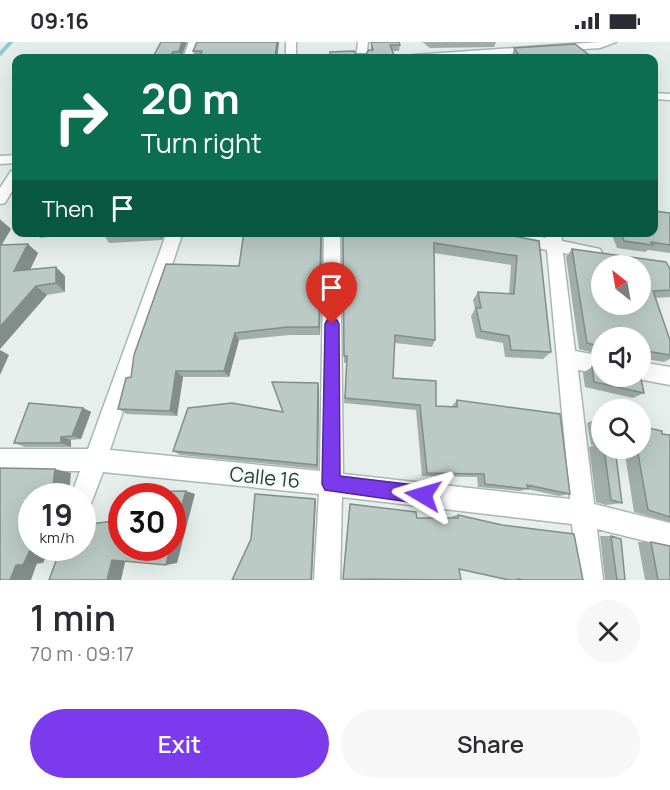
<!DOCTYPE html>
<html lang="en">
<head>
<meta charset="utf-8">
<style>
	body { margin:0; font-family:Manrope,sans-serif; background:#f7f7f7; color:#2b2b33; height:100vh; display:flex; flex-direction:column; font-size:22px; white-space:nowrap }
	* { box-sizing:border-box; margin:0 }
	p { font-size:20px; color:#7c7c81 }
	.icon { flex:none; width:33px; height:33px; fill:none; stroke:currentColor; stroke-width:2; stroke-linecap:round; stroke-linejoin:round }
	.map { position:relative; height:538px; overflow:hidden }
	.sheet { display:flex; flex-direction:column; background:#fff; flex:1 }
	.sheet>* { flex:none }
	.top-card { position:absolute; left:12px; top:12px; width:646px; height:183px; border-radius:12px; box-shadow:0 6px 24px #0002; background:#0b6e4f; color:#fff; overflow:hidden }
	.needle { width:39px; rotate:329deg }
	.tools { position:absolute; left:591px; top:213px; display:grid; gap:12px }
	.tools a { display:grid; place-items:center; width:60px; height:60px; border-radius:50%; background:#fff; box-shadow:0 6px 24px #0002; font-size:30px }
	.speed { position:absolute; left:18px; top:441px; display:flex; gap:12px; font-size:30px; font-weight:700; text-align:center }
	.speed>* { display:grid; place-content:center; width:78px; height:78px; border-radius:50%; background:#fff; box-shadow:0 6px 24px #0002; line-height:1 }
	.speed small { font-size:15px; font-weight:400 }
	.speed .limit { border:9px solid #d22; background:#fff; color:#111 }
	.pin { position:absolute; display:grid; place-items:center; width:51px; height:51px; color:#fff; margin:-62px -26px; border-radius:50% 50% 50% 0; rotate:-45deg; box-shadow:0 0 6px #0007 }
	.pin .icon { rotate:45deg }
	.me { position:absolute; width:66px; margin:-33px; rotate:277deg; stroke-linejoin:round; filter:drop-shadow(0 0 4px #0008) }
	.turn { display:flex; align-items:center; gap:21px; height:126px; padding:0 30px; font-size:27px }
	.turn .icon { width:78px; height:78px; stroke-width:2.5 }
	.turn b { display:block; font-size:42px; line-height:51px }
	.then { display:flex; align-items:center; height:57px; padding:0 30px; background:#0003; gap:12px; font-size:22px }
	.round { display:grid; place-items:center; flex:none; width:63px; height:63px; border-radius:32px; background:#f7f7f7 }
	.head { display:flex; align-items:center; justify-content:space-between; height:102px; padding:0 30px }
	h1 { font-size:36px; font-weight:600; line-height:45px }
	.action { display:flex; gap:12px; margin-top:auto; padding:12px 30px }
	.action a { flex:1; height:69px; border-radius:36px; background:#7c3aed; color:#fff; font-size:24px; font-weight:600; line-height:69px; text-align:center }
	.action a+a { background:#f7f7f7; color:#2b2b33 }
	.status { display:flex; justify-content:space-between; align-items:center; height:42px; padding:0 30px; background:#fff; direction:ltr }
	.status svg { height:16px; fill:currentColor }
	.map>svg:first-child { display:block }
	.lines { fill:none; stroke-linecap:round; stroke-linejoin:round }
	.stream { stroke:#8ec9d4; stroke-width:4 }
	.minor-casing { stroke:#a8b8b2; stroke-width:3 }
	.minor { fill:#fff; fill-rule:evenodd }
	.wall { fill:#a1aea9 }
	.shaded-wall { fill:#838d89 }
	.building { fill:#bbcac4; stroke:#838d89; stroke-width:1.5; fill-rule:evenodd }
	.route { fill:#7c3aed; stroke:#51269a; stroke-width:1.5 }
	.labels { text-anchor:middle; dominant-baseline:central; stroke-width:5; stroke-linejoin:round; paint-order:stroke }
	.near-street-label { font-size:20px; fill:#24423a; stroke:#f7fbf9 }
</style>
</head>
<body>
<div class="status"><b>09:16</b><svg viewBox="0 0 49 12"><path d="M0 12V9h3v3zM5 12V6h3v6zM10 12V3h3v9zM15 12V0h3v12zM26 1h20v11H26zM47 4h2v5h-2z"/></svg></div>
<div class="map">
<svg width="670" height="538" viewBox="0 0 670 538">
	<rect width="100%" height="100%" fill="#e6efeb"/>
	<g class="lines">
		<path class="stream" d="M0,12L11,0"/>
		<g class="minor-casing">
			<path id="minor" d="M189,0H199L193,16H183Z
				M286,0H296V16H286Z
				M358,0H368L366,16H356Z
				M600,0H616L600,6L449,16H408L413,13Z
				M654,51L670,52V58L654,57Z
				M16,113V121L0,122V114Z
				M16,128V142L5,161L0,162V146L11,129Z
				M167,190H183L110,408L320,429L324,190H340L343,432L570,457L547,208L480,196L473,190H514L546,196L545,190H561L562,199L600,207L602,211L600,215L594,217L563,211L575,309L602,314V332L578,328L594,462L670,481V505L597,487L603,538H577L572,482L342,455L340,538H314L319,452L103,430L90,464L82,468V454H71L80,429H0V407H88Z
				M640,320L670,325V343L633,336L640,334Z"/>
		</g>
		<use href="#minor" class="minor"/>
	</g>
	<path class="wall" d="M187,0L181,16H154L153,15Z
		M279,0L277,16H195L193,9Z
		M371,0L400,3L399,9H393L395,16L356,12H366L371,8Z
		M422,0H496L494,5L430,6Z
		M514,6L593,16H513L512,14Z
		M670,171V211L648,208L645,210L617,206L611,190H654Z
		M0,177L11,187L1,203L38,211L30,228L65,234V250L47,253L0,307Z
		M34,190H96L40,196Z
		M102,190H164L162,198L109,201Z
		M322,190L320,293H290L239,298L229,335H183L177,374L127,372L118,367L131,335L239,224Z
		M342,190L539,199L551,310L543,317L505,315L503,301L476,296L471,274L475,267L473,258L478,250L509,252L511,223L434,211L435,298L432,305L395,301L393,336L436,364H452L457,358L570,452L559,454L527,447L520,449L478,445L477,435L422,434L416,368L344,361L347,321H344Z
		M572,207L670,227V255L655,256L670,298V317L664,320L640,316V296H602V313L579,307L566,215Z
		M592,325L644,351L633,356L585,345L583,331Z
		M319,348L318,427L180,413L173,409L283,370Z
		M83,366L91,370L81,397L71,398V405H25L14,401Z
		M598,376L602,377V406H615L622,461L606,463L596,460L589,405L594,403H591L587,381Z
		M662,392L670,393V480L634,470L624,406H640Z
		M350,462L417,476H452V474L458,473L459,527L343,537Z
		M600,494H611L625,538H605Z
		M638,500H651L670,538H645Z"/>
	<path class="shaded-wall" d="M182,0H187L181,16L179,9Z
		M277,0H279L277,16H275Z
		M173,10L176,16H170V15Z
		M0,178L11,187L0,206Z
		M157,190H164L162,198Z
		M321,190H322L320,293L319,285Z
		M28,202L38,211L25,238L14,229Z
		M56,225L65,234V250L56,241Z
		M36,244L47,253L0,307V285Z
		M235,291L239,298L229,335L224,329Z
		M0,308L9,313L0,333Z
		M176,329L183,335L177,374L170,369Z
		M318,341L319,348L318,427L317,423Z
		M83,366L91,370L81,397L72,394Z
		M61,395L71,398V405L61,401Z
		M55,427L71,431L69,453L70,454H54L52,451Z
		M186,449L195,452L177,521L166,523L170,506H172V497Z
		M315,457L316,459L312,538H311Z
		M32,504V506H50L43,521L23,523Z
		M126,516L121,538H107L112,518Z
		M37,521L31,538H10L16,523Z"/>
	<path class="building" d="M161,0H182L179,9L173,10L170,15H153Z
		M197,0H277L275,16H199L202,9H193Z
		M371,0H399L400,3H390L395,16H330V10L354,9L356,12H366L369,8H373Z
		M575,2L593,16H521L514,6Z
		M654,169L670,171V203L651,200L653,203L624,199L621,190H654Z
		M244,190H321L319,285H288L235,291L224,329H176L170,369L118,367L126,336L131,335L134,313L166,222L239,224Z
		M343,190H493L539,199L551,310L511,308L509,294L481,289L476,266H481L478,250L514,252L517,214L434,201L435,298L395,293L393,336L436,339V364L457,365V358L560,372L570,452L527,443L528,447L485,442L484,432L427,431L420,363L345,356L347,314H344Z
		M28,202L14,229L56,225V241L36,244L0,285V203Z
		M572,207L666,220L670,227V248L653,249L670,298V313L640,308V296H602V305L587,301ZM602,224H640V262H602Z
		M592,325L602,327V334H640V332L644,351L594,340Z
		M272,340L318,341L317,423L173,409L188,366L232,361L283,370Z
		M29,361L83,366L72,394L61,395V401H14Z
		M598,376L602,377V396Z
		M640,384L662,389V392L670,393V475L648,468L637,406H640Z
		M604,406H615L622,461L611,458Z
		M0,426L55,427L52,451L54,454H32V504L23,523H16L10,538H0Z
		M186,449L172,497V454H137L139,450Z
		M255,452L315,457L311,538H232L251,497Z
		M350,462L416,470L417,476H458V473L502,483L574,492L583,538H524L518,537V538H509L459,527L461,538L343,537Z
		M122,478V506H170L166,523L112,518L107,538H49L60,508L59,506H82V483Z
		M611,494L621,497L625,538H617Z
		M651,500L670,504V538H658Z"/>
	<path class="route" d="M332,276L337,278L339,282L340,434L423,444L429,446L432,453L429,459L423,462L325,448L322,442L325,282L327,278Z"/>
	<g class="labels">
		<g class="near-street-label">
			<text transform="translate(265 435) rotate(6)">Calle 16</text>
		</g>
	</g>
</svg>
<div class="tools">
<a><svg class="needle" viewBox="-14 -14 28 28"><path d="M0-13l5 13h-10z" fill="#e53935"/><path d="M0 13l5-13h-10z" fill="#7c7c81"/></svg></a>
<a><svg class="icon" aria-label="sound" viewBox="0 0 24 24"><path d="M4 9h4l5-4v14l-5-4H4zM17 9q2 3 0 6"/></svg></a>
<a><svg class="icon" aria-label="search" viewBox="0 0 24 24"><circle cx="10" cy="10" r="6"/><path d="M15 15l6 6"/></svg></a>
</div>
<div class="speed"><div>19<small>km/h</small></div><div class="limit">30</div></div>
<div class="pin" style="left:332px;top:282px;background:#d93025"><svg class="icon" aria-label="arrive" viewBox="0 0 24 24"><path d="M6 21V4h12l-3 4 3 4H6"/></svg></div>
<svg class="me" style="left:423px;top:453px" viewBox="-20 -20 40 40"><path d="M0-17L14 15 0 8-14 15z" fill="#7c3aed" stroke="#fff" stroke-width="4"/></svg>
<div class="top-card">
<div class="turn"><svg class="icon" aria-label="right" viewBox="0 0 24 24"><path d="M7 20v-9h11M14 6l5 5-5 5"/></svg><div><b>20 m</b>Turn right</div></div>
<div class="then">Then<svg class="icon" aria-label="arrive" viewBox="0 0 24 24"><path d="M6 21V4h12l-3 4 3 4H6"/></svg></div>
</div>
</div>
<section class="sheet">
<div class="head"><div><h1>1 min</h1><p>70 m · 09:17</p></div><a class="round"><svg class="icon" aria-label="close" viewBox="0 0 24 24"><path d="M6 6l12 12M18 6L6 18"/></svg></a></div>
<div class="action"><a>Exit</a><a>Share</a></div>
</section>
</body>
</html>
